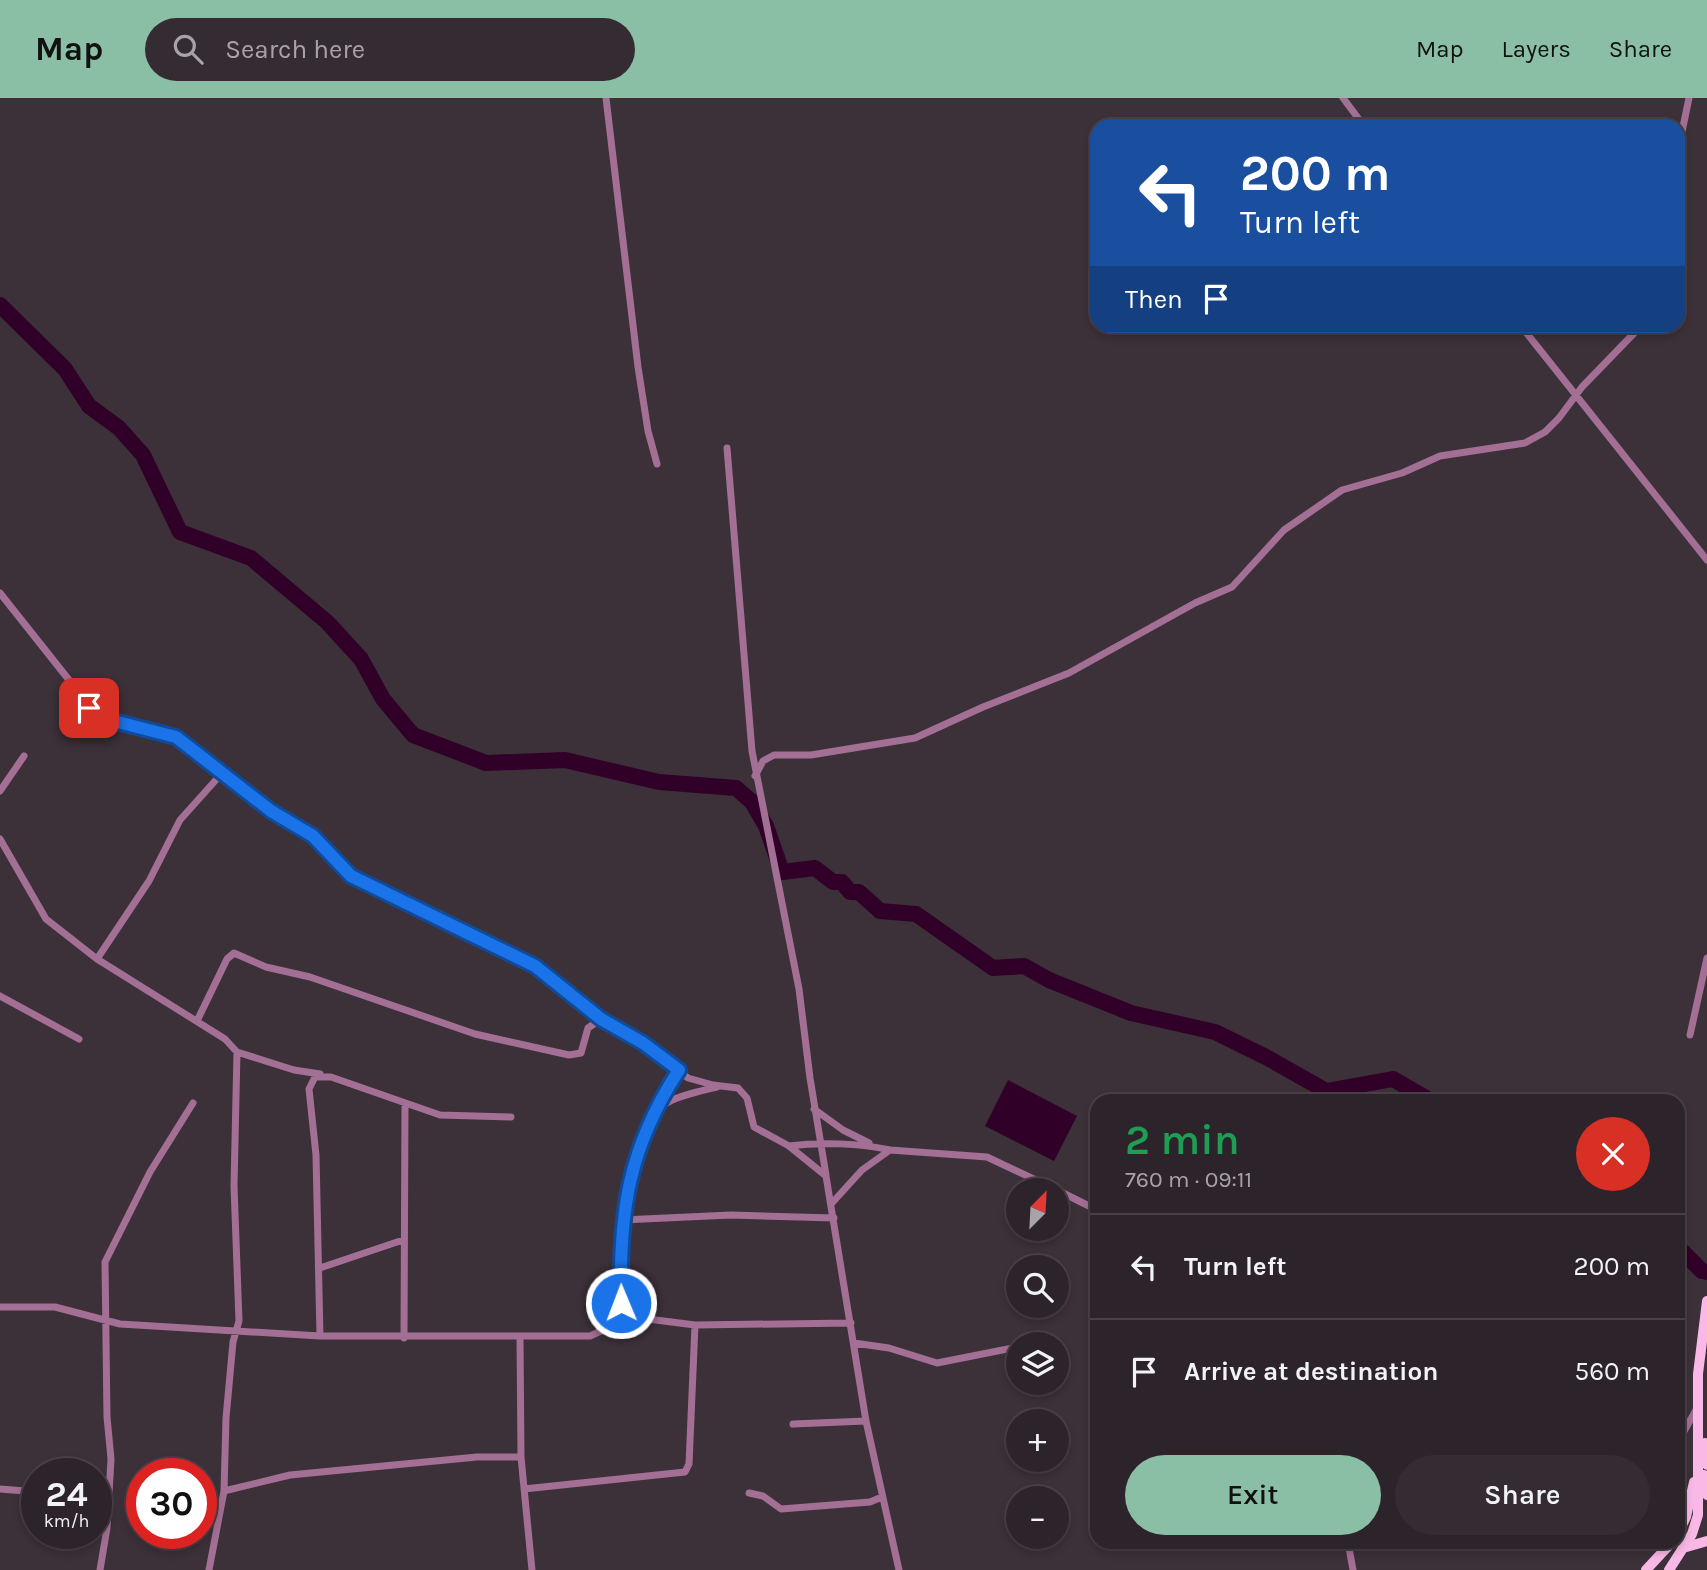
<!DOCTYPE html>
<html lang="en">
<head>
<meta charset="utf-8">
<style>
	body { margin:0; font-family:Karla,sans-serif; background:#352c33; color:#f1f3f6; height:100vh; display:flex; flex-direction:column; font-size:26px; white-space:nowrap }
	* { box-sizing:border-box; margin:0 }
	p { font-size:23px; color:#a7a4a9 }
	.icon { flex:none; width:38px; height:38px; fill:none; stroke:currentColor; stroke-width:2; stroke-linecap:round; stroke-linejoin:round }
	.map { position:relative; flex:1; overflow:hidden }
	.panel { position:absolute; left:1090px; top:996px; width:595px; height:455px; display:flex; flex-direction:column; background:#2d242b; border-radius:21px; box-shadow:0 4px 10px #0003,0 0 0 2px #484147 }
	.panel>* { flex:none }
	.top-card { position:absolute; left:1090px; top:21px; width:595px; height:214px; border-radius:21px; box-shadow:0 4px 10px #0003,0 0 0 2px #484147; background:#1a4fa0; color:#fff; overflow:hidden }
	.needle { width:46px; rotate:24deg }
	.fabs { position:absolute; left:1006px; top:1080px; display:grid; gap:14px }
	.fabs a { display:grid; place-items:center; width:63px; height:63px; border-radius:50%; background:#2d242b; box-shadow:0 4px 10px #0003,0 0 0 2px #484147; font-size:35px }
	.speed { position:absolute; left:21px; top:1360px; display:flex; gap:14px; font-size:35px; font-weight:700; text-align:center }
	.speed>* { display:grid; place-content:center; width:91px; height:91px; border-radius:50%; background:#2d242b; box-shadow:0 4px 10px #0003,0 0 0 2px #484147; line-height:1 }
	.speed small { font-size:18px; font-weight:400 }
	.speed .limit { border:10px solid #d22; background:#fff; color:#111 }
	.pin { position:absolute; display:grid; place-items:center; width:60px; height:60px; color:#fff; margin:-30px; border-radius:14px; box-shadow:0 4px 10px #0006 }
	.me { position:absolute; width:77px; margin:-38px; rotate:359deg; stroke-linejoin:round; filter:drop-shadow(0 0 5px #0008) }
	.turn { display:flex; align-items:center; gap:24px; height:147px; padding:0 35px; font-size:32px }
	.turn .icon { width:91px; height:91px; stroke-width:2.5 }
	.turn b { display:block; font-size:49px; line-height:60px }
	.then { display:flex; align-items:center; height:66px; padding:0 35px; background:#0003; gap:14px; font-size:26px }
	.round { display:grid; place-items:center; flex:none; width:74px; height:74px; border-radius:37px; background:#352c33 }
	.summary { display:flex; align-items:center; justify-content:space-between; height:119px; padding:0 35px }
	h1 { font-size:42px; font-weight:600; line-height:52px; color:#1e9e55 }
	.primary-button { display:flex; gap:14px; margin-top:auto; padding:14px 35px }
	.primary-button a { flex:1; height:80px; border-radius:42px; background:#8abfa5; color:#111; font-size:28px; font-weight:600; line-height:80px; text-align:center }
	.primary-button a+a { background:#352c33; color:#f1f3f6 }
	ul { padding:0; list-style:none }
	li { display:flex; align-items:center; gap:21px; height:105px; padding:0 35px; border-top:2px solid #484147 }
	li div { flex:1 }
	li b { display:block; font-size:26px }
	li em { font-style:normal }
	header { display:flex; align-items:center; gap:42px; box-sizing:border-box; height:98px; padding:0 35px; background:#8abfa5; color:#111 }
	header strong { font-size:33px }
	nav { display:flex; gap:38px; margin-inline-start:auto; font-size:24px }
	.search { width:490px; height:63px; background:#352c33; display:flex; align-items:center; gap:18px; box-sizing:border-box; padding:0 24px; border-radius:38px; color:#a7a4a9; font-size:26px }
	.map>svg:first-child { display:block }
	.water { fill:#310028 }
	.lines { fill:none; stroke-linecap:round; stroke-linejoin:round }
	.river { stroke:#310028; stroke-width:16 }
	.minor { stroke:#a36f94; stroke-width:7 }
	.primary { stroke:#f9b8e6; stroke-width:10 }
	.route-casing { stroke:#114b97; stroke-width:18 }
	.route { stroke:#1a73e8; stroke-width:12 }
</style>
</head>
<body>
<header>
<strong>Map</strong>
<div class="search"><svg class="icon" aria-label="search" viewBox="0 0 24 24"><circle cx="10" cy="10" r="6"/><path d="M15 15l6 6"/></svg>Search here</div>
<nav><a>Map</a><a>Layers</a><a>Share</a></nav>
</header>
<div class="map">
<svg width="1707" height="1472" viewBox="0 0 1707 1472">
	<rect width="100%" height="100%" fill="#3c3039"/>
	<path class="water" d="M1008,982L1077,1018L1054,1063L985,1028Z"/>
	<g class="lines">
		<path class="river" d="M0,207L65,271L89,308L119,330L143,357L180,434L251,460L327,524L361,561L383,601L413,637L486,665L565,662L659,684L736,690L752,704L766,728L782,774L815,770L833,784H842L850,794H859L880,813L916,816L993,870L1024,868L1049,882L1131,915L1215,934L1266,959L1326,993L1393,981L1431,1003
			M1678,1149L1702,1173L1707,1174"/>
		<path class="minor" d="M606,0L638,269L648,333L657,366
			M1343,0L1364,28
			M1678,53L1689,0
			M1521,228L1707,462
			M727,350L752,653L799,891L810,980L826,1077
			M0,495L96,616L176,639L271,713L313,738L351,778L535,868L601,921L643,945L688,980L713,987L738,990L747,1000L754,1029L789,1048L826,1078L866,1323L899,1472
			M755,678L763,663L774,657H811L915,640L983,609L1069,575L1195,505L1232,489L1284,432L1342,392L1402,375L1440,358L1525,345L1545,334L1559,320L1582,289L1641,228
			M0,693L24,658
			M0,741L46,821L97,861L225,941L237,954L234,1088L239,1223L233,1244L226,1320L224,1393L209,1472
			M97,861L149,783L180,722L223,674
			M0,898L79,941
			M197,923L227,861L234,855L266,869L310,879L475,936L569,957L581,955L588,930L601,921
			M1690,937L1707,860
			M237,954L294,972L320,976
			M658,1010L679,972
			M814,1011L843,1032L869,1045
			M789,1048C819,1044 860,1045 890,1052
			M1057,1092L1097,1112
			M832,1105L862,1072L890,1052L987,1059L1057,1092
			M622,1122L731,1117L834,1120
			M320,1170L403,1142
			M0,1209H55L120,1226L320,1238H590L621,1224L640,1220L695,1227L851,1225
			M621,1224C619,1161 619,1113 639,1053C645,1036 650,1016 665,1006C679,997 701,993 717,989
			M320,1238L316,1057L309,991L315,979H331L440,1017L511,1019
			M520,1239L521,1359L532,1472
			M404,1240L405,1005
			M854,1245L889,1250L937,1265L1018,1249
			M793,1326L866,1323
			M1678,1344L1696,1312
			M0,1391L37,1394
			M524,1391L685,1374L689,1366L695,1227
			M224,1393L290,1377L477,1359H521
			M749,1395L763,1398L781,1411L870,1404L882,1399
			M96,1399L109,1401
			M1348,1444L1353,1472
			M100,1472L107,1430L111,1361L107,1319L105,1164L150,1074L193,1005"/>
		<path class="primary" d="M1705,1345L1707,1367
			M1704,1377L1707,1397
			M1678,1435L1686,1419L1694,1384
			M1683,1450L1692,1436L1698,1417V1276L1707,1203
			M1646,1472L1672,1444
			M1669,1472L1683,1450L1707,1443"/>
	</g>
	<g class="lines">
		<g class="route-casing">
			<path id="route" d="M89,610L106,621L176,639L271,713L313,738L351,778L535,868L601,921L643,945L679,972C628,1050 619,1115 621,1205"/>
		</g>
		<use href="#route" class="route"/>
	</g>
</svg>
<div class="fabs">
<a><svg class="needle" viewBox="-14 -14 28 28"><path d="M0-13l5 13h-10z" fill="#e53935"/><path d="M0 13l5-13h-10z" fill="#a7a4a9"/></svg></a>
<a><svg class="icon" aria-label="search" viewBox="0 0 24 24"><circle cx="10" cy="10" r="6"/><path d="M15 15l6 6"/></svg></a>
<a><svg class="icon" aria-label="layers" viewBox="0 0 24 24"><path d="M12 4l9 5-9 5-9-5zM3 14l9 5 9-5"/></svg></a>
<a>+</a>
<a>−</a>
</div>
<div class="speed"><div>24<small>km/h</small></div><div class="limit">30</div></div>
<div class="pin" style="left:89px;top:610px;background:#d93025"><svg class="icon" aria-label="arrive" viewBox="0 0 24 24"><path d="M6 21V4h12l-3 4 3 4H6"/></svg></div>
<svg class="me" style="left:621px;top:1205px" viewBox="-20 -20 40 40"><circle r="17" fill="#1a73e8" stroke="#fff" stroke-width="3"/><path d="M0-11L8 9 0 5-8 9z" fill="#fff"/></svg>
<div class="top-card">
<div class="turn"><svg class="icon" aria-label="left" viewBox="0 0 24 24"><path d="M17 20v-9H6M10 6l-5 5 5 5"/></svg><div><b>200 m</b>Turn left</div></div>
<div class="then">Then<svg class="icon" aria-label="arrive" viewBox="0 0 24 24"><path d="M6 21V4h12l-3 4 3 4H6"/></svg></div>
</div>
<section class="panel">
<div class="summary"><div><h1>2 min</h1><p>760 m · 09:11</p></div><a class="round" style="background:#d93025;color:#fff"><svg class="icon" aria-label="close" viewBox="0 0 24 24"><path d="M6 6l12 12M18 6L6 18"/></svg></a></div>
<ul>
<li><svg class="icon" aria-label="left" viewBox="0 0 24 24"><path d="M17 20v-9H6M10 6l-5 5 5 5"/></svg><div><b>Turn left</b></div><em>200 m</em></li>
<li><svg class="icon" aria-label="arrive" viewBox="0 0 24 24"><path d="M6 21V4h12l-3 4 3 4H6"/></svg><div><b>Arrive at destination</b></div><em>560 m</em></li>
</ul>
<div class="primary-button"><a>Exit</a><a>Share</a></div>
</section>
</div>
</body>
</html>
